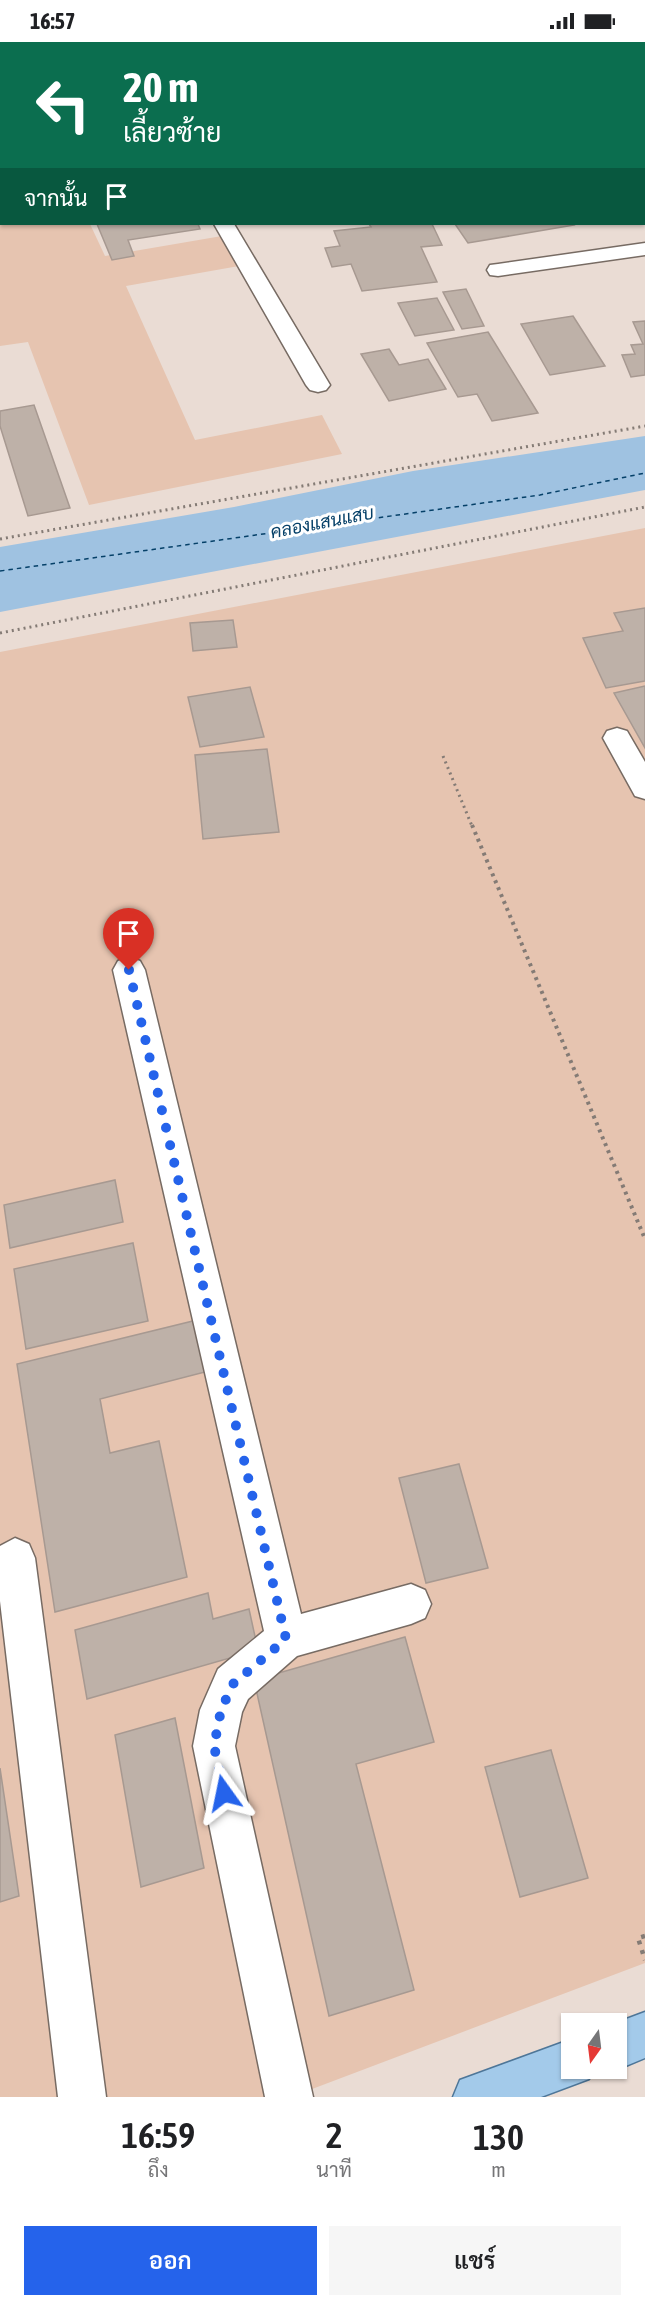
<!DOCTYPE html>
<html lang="th">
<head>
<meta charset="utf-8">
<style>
	body { margin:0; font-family:"Asap Condensed",Sarabun,sans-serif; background:#f6f6f6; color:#202124; height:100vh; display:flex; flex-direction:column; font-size:22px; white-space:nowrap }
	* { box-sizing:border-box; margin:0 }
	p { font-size:20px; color:#757577 }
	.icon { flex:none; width:33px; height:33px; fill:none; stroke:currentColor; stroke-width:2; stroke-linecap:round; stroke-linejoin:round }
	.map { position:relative; height:2055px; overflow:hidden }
	.drawer { display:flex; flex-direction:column; background:#fff; flex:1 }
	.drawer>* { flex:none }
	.hud { position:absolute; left:0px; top:0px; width:645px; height:183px; box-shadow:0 2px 4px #0004; background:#0b6e4f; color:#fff; overflow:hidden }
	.needle { width:39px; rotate:194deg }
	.tools { position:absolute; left:561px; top:1971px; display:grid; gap:12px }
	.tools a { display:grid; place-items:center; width:66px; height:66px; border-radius:0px; background:#fff; box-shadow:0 2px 4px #0004; font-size:30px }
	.pin { position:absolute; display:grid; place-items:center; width:51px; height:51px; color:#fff; margin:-62px -26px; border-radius:50% 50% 50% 0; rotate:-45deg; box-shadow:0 0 6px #0007 }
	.pin .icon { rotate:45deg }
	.me { position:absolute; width:66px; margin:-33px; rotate:348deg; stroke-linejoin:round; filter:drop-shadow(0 0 4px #0008) }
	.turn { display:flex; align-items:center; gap:21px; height:126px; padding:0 24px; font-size:27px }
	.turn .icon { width:78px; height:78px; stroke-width:2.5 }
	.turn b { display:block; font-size:42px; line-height:51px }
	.then { display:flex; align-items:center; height:57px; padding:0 24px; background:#0003; gap:12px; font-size:22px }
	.eta { display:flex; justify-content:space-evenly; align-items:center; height:102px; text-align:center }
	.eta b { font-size:36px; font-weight:600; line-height:42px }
	.button { display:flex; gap:12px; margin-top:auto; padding:12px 24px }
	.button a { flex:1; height:69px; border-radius:0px; background:#2563eb; color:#fff; font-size:24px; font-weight:600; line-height:69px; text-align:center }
	.button a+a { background:#f6f6f6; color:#202124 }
	.status { display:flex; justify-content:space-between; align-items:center; height:42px; padding:0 30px; background:#fff; direction:ltr }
	.status svg { height:16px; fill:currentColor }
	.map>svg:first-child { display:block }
	.green { fill:#e6c4b0 }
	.water { fill:#9fc2e1 }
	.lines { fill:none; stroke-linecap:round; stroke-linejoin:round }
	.ferry { stroke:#054068; stroke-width:1.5; stroke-dasharray:4.5 4; stroke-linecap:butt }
	.building { fill:#beb1a8; stroke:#a79991; stroke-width:1.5 }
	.minor-casing { stroke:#776b63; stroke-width:3 }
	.major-casing { stroke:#4e7698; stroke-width:3 }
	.path-far2 { stroke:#847b75; stroke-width:3; stroke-dasharray:2 4; stroke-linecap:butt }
	.path-far1 { stroke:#847b75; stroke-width:4; stroke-dasharray:3 4.5; stroke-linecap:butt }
	.path { stroke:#847b75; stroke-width:4.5; stroke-dasharray:4 6; stroke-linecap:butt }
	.minor { fill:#fff; fill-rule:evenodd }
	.major { fill:#a3caea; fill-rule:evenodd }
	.route { stroke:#2563eb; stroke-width:10; stroke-dasharray:0 18 }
	.labels { text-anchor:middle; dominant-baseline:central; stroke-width:6; stroke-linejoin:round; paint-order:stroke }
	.far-water-label { font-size:18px; font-style:italic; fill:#054068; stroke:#fff }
</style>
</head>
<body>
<div class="status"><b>16:57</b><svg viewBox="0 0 49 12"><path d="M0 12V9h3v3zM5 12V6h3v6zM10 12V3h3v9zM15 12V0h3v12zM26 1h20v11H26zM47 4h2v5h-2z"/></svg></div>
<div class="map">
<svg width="645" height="2055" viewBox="0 0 645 2055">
	<rect width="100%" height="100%" fill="#eadcd4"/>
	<path class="green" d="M0,107L2,182H90L105,214L222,194L239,224L126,244L195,398L322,373L342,412L89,463L28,300L0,304Z
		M645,486V1921L291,2055H0V610Z"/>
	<path class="water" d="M645,394V448L0,570V505L234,465L413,429Z"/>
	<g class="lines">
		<path class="ferry" d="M0,529L540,453L645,431"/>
	</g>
	<path class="building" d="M0,0L17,2H2L0,82Z
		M490,0H541L543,2H479Z
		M571,0H643L645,3V11L644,2Z
		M0,10L2,14L0,66Z
		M97,182H198L200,187L128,198L134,214L112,218Z
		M369,182H432L442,203L421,205L437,240L362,249L351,222L332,225L325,206L340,204L334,189L371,185Z
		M455,182H573L574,183L468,201Z
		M466,247L484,284L462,287L443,250Z
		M437,256L454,288L415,294L398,261Z
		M573,274L605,324L550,333L521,282Z
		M645,279V333L631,335L622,313L635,312L631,303L643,302L633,280Z
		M488,290L538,371L492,379L477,352L458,355L427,301Z
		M389,307L399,323L428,317L446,347L389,359L361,312Z
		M34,363L70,466L28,474L0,384V369Z
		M645,566V639L606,646L583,596L623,589L614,571Z
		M233,578L237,605L193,609L190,581Z
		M645,644V706L614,651Z
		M250,645L264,695L200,705L188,655Z
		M267,707L279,790L203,797L195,713Z
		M115,1138L123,1180L10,1206L4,1163Z
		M133,1201L148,1279L26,1307L14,1227Z
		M193,1279L205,1330L100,1357L110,1411L159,1399L187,1535L55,1570L17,1322Z
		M459,1422L488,1526L426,1541L399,1436Z
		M208,1551L213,1577L249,1567L258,1608L87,1657L75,1588Z
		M405,1595L434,1700L356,1722L414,1948L329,1974L254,1638Z
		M175,1676L204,1826L141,1845L115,1693Z
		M551,1708L588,1836L520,1855L485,1725Z
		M0,1726L19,1854L0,1860Z"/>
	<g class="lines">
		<g class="minor-casing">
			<path id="minor" d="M26,0H44V2H26Z
				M110,0H128V2H110Z
				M154,0H174L175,2H155Z
				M540,0H559L560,2H541Z
				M644,139H645V153H644Z
				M214,182H234L330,343L326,348L318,350L310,348L306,343Z
				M645,201V213L498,234L490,233L487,228L490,223L498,222Z
				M617,686L627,689L645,720V757L635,754L603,696L607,689Z
				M129,915L140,919L145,928L301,1572L411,1542L425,1548L431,1562L425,1576L411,1582L297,1614L248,1657L242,1670L235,1704L313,2055H265L193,1704L200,1668L218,1627L264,1589L113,928L118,919Z
				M15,1496L29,1502L35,1516L106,2055H58L0,1559V1504Z"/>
		</g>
		<g class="major-casing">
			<path id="major" d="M645,1970V2016L616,2028L613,2026H616V1982H613Z
				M572,1997V2026H593L589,2037L541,2055H453L460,2038Z"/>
		</g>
		<path class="path-far2" d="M0,497L645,384
			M0,591L645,465
			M443,714L472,784"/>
		<path class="path-far1" d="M472,783L645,1197"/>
		<path class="path" d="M645,1894L638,1896L645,1918"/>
		<use href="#minor" class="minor"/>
		<use href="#major" class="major"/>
	</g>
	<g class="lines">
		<path class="route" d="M129,928L286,1597L233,1642L221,1668L214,1704L224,1751"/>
	</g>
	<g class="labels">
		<g class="far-water-label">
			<text transform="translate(322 480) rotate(-11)">คลองแสนแสบ</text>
		</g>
	</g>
</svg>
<div class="tools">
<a><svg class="needle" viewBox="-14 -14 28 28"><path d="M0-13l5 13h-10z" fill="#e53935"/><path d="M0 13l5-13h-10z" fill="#757577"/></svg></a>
</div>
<div class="pin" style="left:129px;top:928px;background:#d93025"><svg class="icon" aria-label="arrive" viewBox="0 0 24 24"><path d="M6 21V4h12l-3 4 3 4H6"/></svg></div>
<svg class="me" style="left:224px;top:1751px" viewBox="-20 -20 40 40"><path d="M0-17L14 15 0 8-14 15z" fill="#2563eb" stroke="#fff" stroke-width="4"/></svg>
<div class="hud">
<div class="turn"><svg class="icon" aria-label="left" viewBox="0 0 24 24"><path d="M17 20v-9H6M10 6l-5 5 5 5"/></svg><div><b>20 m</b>เลี้ยวซ้าย</div></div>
<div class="then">จากนั้น<svg class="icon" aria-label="arrive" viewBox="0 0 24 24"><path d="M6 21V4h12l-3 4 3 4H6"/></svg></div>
</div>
</div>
<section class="drawer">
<div class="eta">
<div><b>16:59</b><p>ถึง</p></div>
<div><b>2</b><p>นาที</p></div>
<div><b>130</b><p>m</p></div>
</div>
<div class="button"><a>ออก</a><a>แชร์</a></div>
</section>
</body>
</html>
